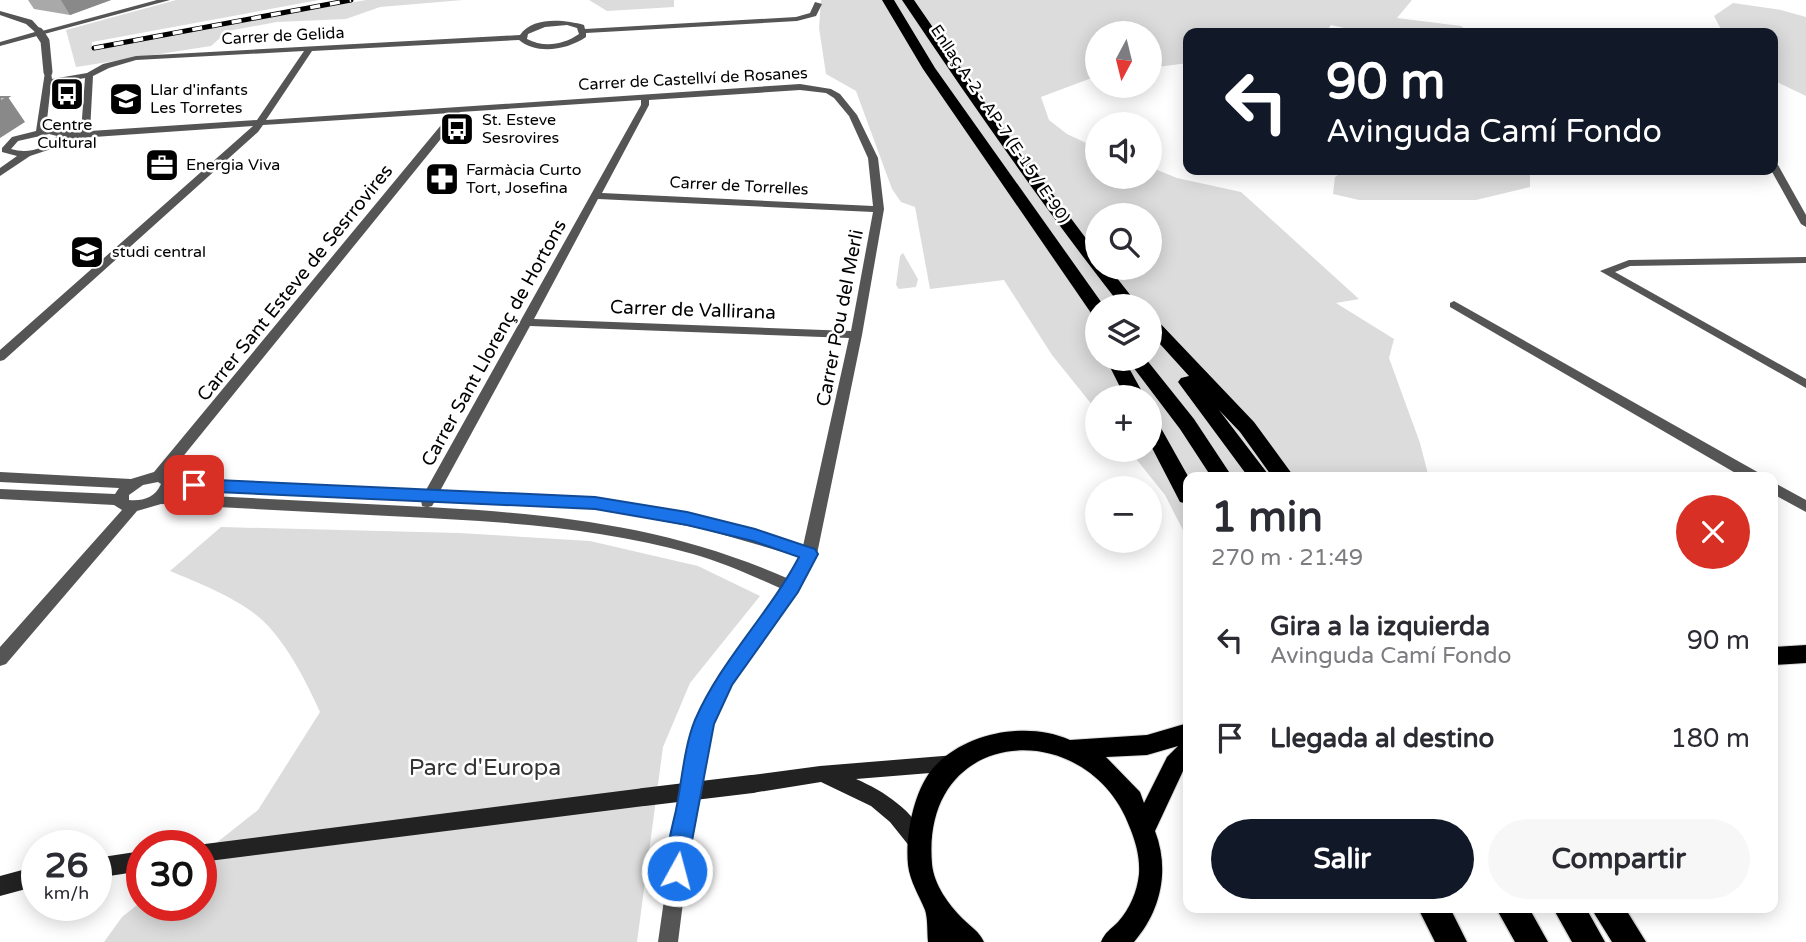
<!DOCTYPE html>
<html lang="es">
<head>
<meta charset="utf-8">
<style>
	body { margin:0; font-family:"Varela Round",sans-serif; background:#f7f7f7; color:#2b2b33; height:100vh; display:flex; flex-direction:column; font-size:26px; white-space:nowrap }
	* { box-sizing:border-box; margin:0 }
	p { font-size:23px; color:#7c7c81 }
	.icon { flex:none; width:38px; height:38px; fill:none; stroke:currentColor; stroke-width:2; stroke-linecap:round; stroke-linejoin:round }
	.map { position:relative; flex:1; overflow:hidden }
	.panel { position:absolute; left:1183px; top:472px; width:595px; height:441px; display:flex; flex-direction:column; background:#fff; border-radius:14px; box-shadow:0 4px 18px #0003 }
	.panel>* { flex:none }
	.banner { position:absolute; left:1183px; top:28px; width:595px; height:147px; border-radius:14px; box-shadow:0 4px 18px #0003; background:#111827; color:#fff; overflow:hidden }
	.needle { width:46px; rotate:187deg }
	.buttons { position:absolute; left:1085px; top:21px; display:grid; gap:14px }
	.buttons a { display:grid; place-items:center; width:77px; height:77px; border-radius:50%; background:#fff; box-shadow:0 4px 18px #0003; font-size:35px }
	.speed { position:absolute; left:21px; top:830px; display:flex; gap:14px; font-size:35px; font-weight:700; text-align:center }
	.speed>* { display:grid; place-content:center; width:91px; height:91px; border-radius:50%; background:#fff; box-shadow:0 4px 18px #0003; line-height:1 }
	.speed small { font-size:18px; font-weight:400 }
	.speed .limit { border:10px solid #d22; background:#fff; color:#111 }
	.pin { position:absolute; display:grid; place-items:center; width:60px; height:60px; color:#fff; margin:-30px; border-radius:14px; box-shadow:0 4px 10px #0006 }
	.me { position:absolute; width:77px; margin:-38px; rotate:7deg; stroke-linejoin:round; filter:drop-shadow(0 0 5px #0008) }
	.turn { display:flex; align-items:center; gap:24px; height:147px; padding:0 28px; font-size:32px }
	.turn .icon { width:91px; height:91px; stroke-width:2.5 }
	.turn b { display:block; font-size:49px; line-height:60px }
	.round { display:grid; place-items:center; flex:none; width:74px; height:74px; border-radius:37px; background:#f7f7f7 }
	.summary { display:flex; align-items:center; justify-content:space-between; height:119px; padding:0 28px }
	h1 { font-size:42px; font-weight:800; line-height:52px }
	.action { display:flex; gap:14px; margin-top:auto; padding:14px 28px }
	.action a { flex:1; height:80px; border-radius:42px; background:#111827; color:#fff; font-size:28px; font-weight:800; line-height:80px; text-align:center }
	.action a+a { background:#f7f7f7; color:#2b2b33 }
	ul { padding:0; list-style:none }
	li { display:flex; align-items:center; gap:21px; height:98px; padding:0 28px }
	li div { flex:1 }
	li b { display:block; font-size:26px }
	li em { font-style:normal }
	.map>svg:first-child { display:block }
	.green { fill:#dcdcdc; fill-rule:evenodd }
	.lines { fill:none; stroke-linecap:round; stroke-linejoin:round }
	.primary-casing { stroke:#dbdbdb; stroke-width:2 }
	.motorway-casing { stroke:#dbdbdb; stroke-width:3 }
	.minor { fill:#555; fill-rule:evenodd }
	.secondary { fill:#222; fill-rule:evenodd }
	.primary { fill:#000; fill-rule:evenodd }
	.motorway { fill:#000; fill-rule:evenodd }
	.rail-casing { stroke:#000; stroke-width:5 }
	.rail { stroke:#fff; stroke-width:3.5; stroke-dasharray:10; stroke-linecap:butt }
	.minor-bridge { stroke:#555; stroke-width:9 }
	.secondary-bridge { stroke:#222; stroke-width:18 }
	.wall { fill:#a9a9a9 }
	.shaded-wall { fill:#898989 }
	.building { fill:#c4c4c4; stroke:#898989; stroke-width:2 }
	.route { fill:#1a73e8; stroke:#114b97; stroke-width:2 }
	.labels { text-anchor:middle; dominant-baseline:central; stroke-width:5; stroke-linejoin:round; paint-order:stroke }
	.far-street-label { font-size:16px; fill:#000; stroke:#fff }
	.far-poi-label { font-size:16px; fill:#000; stroke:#fff; text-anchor:start }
	.street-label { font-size:19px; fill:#000; stroke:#fff }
	.near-park-label { font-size:23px; fill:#333; stroke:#fff }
</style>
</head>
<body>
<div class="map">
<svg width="1806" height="942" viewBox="0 0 1806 942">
	<rect width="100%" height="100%" fill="#fff"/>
	<path class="green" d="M176,0H319L92,42V49L366,0H463L380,7L346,19L277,22L228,31L211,46L76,67L66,30Z
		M589,0H674V7L607,11Z
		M821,0H1412L1397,18L1461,26L1470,33H1367L1331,25L1325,33H1188V63L1150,68V33H1097V76L1041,97L1049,120L1067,134L1097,148V177H1150V167L1177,178L1241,192L1359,299L1336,303L1394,339L1389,358L1420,443L1429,478H1188V540L1165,495L1129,450H1150V397H1097V411L1052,355L1004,280L930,289L915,207L901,202L892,189L856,91L826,74L819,28ZM1097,215H1150V268H1097ZM1097,306H1150V359H1097Z
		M1733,3L1781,10L1806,17V96L1773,80V33H1723L1714,16Z
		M1346,170H1530V187L1476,200H1359L1333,194L1335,177Z
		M903,253L918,279L916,287L899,289L896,285L900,256Z
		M221,527L459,533L590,541L698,566L760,596L690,683L663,747L637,942H104L122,917L142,901V905H201V855L258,810L320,712C306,682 292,653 270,628C248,602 201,584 170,571Z"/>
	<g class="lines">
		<g class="primary-casing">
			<path id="primary" d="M1806,645V663L1773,665V647Z
				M1188,723V766L1183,771L1155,831C1170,870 1161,911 1134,942H1101C1105,932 1111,929 1118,922C1130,908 1137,892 1139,874C1140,857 1136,843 1130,828C1089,715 920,724 932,864C934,885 949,905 963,919C971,927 979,931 984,942H928C927,932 928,919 925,910C919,895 910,882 908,865C905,835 914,787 936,765C968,732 1028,721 1070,740L1147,735ZM1178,746L1167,757L1144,803L1140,792L1106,757L1147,755Z"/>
		</g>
		<g class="motorway-casing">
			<path id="motorway" d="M882,0H894L935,68L1104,306H1097V314L1091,313L923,69Z
				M902,0H914L994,116L1097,253V268H1109L1139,306H1121C1044,208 972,104 902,0Z
				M1150,318L1156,319L1254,422L1295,478H1273L1240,432L1219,410L1271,478H1249L1178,382L1181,378L1189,376L1150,333Z
				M1106,359H1124L1145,397H1125Z
				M1127,359H1146L1194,419L1233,478H1212L1180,429Z
				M1150,419L1157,421L1189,478L1188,504L1180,502L1150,444Z
				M1418,908H1450L1467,942H1435Z
				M1496,908H1529L1548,942H1515Z
				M1553,908H1586L1605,942H1572Z
				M1591,908H1625L1646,942H1612Z"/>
		</g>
		<path class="minor" d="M157,0H170L0,46V42L35,32L26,24L0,15V11L32,20L42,31Z
			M815,2L822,4L816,16L797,21L586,33V37C567,50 537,55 519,40L312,51L266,120L800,84L831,89L840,94L857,115L878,158L884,209L862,335L817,554L798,591L731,685L713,723L693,823L678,942H658L675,823L695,723L719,675L782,589C753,576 724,563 693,554C594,526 491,521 389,516C313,512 237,508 161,504L137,511L6,664L0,666V647L122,510L114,505L0,499V489L115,494L119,488L0,482V472L131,479L154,472L451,113L263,125L258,132L4,360L0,361V350L253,126L65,139L54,148L30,156L0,176V168L17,156L2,152V148L12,137L36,131L45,72H51L52,79L87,73L103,64L136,56L520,35C533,16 565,20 584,25L585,29L796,17L810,13ZM567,25L577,28L579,34C563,45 544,48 527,39L528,34L545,27ZM304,51L257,120L90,131L93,76L109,68L136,60ZM85,78L81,132C68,133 58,128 46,129L51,84ZM800,90L826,93L834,98L849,116L868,158L873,206L602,193L649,105V100ZM641,100V105L426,490L172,479L168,475L457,119L460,112ZM49,134L57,136C45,149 28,154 11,149L18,141ZM598,199L873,212L851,331L534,319ZM530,326L849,338L803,546L703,518L595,498L440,491ZM158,482L161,484C155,498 143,501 129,500V495L143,485ZM173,489L421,500L422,506L426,507L170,494ZM435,501L595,508L703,529L800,557L789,579C669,526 557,514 428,507L432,506Z
			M1773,162L1778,165L1806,215V227L1801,224L1771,170H1773Z
			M1806,257V263L1630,266L1615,272L1806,379V388L1600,271L1629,260Z
			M1454,301L1761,474L1763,478H1744L1450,307V303Z
			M1773,482L1806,500V512L1773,494Z"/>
		<path class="secondary" d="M955,755L961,757L964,763L961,769L955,771L856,779C884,791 914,811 927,840L924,847L917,849L910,847L890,822L871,806L821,782L752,793L745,790L743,784L745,778L752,775L820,766Z
			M644,788L651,791L653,797L651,803L644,806L201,862V845H197Z
			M142,851V871L96,878V858Z
			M37,866V886L0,896V876Z"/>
		<use href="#primary" class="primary"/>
		<use href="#motorway" class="motorway"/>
		<g class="rail-casing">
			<path id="rail" d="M94,48L351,0"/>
		</g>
		<use href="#rail" class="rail"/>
		<path class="minor-bridge" d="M39,32L45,41L48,72"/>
		<path class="secondary-bridge" d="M644,797L752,784"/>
	</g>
	<path class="wall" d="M28,0H111L70,15L34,9Z"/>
	<path class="shaded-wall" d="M61,0H111L70,15Z
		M8,97L25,122L0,138V102Z"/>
	<path class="building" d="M0,97H8L0,102Z"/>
	<path class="route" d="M194,479L595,497L687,512L755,529L815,549L818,554L798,592L732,685L714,724L685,878L677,882L670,878C662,860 672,829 676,810C682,781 684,747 695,720C721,660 769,614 799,557L753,541L687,525L595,509L194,491L186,485Z"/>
	<defs>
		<g id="bus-square" transform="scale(1.75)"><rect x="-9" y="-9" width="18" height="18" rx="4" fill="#000" stroke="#fff"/><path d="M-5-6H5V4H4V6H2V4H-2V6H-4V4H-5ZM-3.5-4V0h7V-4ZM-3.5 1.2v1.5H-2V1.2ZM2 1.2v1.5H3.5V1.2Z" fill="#fff"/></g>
		<g id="school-square" transform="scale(1.75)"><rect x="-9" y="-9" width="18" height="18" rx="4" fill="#000" stroke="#fff"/><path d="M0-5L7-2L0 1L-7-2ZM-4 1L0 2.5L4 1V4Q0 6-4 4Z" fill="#fff"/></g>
		<g id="office-square" transform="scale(1.75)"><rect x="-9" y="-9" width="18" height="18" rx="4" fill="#000" stroke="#fff"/><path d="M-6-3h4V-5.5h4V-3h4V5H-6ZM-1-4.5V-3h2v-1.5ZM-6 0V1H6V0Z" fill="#fff"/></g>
		<g id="pharmacy-square" transform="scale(1.75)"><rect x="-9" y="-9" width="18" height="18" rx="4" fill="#000" stroke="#fff"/><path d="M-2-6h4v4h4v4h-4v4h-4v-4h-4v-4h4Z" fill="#fff"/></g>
	</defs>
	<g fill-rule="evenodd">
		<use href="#bus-square" x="67" y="94"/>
		<use href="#school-square" x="126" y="99"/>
		<use href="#bus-square" x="457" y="129"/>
		<use href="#office-square" x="162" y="165"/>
		<use href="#pharmacy-square" x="442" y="179"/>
		<use href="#school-square" x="87" y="252"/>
	</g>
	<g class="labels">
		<g class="far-street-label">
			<text transform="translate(283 36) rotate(-3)">Carrer de Gelida</text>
			<text transform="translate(693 79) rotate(-3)">Carrer de Castellví de Rosanes</text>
			<text transform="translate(1000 124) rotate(56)">Enllaç A-2 - AP-7 (E-15 / E-90)</text>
			<text transform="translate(739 186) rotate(3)">Carrer de Torrelles</text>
		</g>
		<g class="far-poi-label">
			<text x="150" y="90">Llar d'infants<tspan x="150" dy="18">Les Torretes</tspan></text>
			<text x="482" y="120">St. Esteve<tspan x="482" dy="18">Sesrovires</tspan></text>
			<text x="67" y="125" text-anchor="middle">Centre<tspan x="67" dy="18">Cultural</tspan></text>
			<text x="186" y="165">Energia Viva</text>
			<text x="466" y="170">Farmàcia Curto<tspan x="466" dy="18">Tort, Josefina</tspan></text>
			<text x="112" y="252">studi central</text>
		</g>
		<g class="street-label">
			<text transform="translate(295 283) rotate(-51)">Carrer Sant Esteve de Sesrrovires</text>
			<text transform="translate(693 310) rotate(2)">Carrer de Vallirana</text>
			<text transform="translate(840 318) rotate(-79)">Carrer Pou del Merli</text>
			<text transform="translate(494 343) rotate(-61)">Carrer Sant Llorenç de Hortons</text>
		</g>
		<g class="near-park-label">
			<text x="485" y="768">Parc d'Europa</text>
		</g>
	</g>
</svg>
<div class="buttons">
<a><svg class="needle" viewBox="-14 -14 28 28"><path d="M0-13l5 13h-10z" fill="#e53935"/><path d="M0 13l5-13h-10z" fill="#7c7c81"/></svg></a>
<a><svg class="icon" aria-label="sound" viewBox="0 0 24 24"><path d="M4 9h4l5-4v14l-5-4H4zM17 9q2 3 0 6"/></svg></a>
<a><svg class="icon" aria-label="search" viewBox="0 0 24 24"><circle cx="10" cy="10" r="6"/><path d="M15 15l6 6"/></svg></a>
<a><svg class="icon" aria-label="layers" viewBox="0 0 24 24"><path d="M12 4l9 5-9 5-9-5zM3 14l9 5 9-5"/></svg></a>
<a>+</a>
<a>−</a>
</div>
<div class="speed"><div>26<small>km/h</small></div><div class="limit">30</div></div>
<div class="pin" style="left:194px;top:485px;background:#d93025"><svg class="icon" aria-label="arrive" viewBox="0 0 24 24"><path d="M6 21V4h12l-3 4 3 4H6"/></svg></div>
<svg class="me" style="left:677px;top:871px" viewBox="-20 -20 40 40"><circle r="17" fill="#1a73e8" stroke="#fff" stroke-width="3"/><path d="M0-11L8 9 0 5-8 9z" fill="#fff"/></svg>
<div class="banner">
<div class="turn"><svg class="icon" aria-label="left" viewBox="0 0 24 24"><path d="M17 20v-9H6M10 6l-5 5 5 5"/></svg><div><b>90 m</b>Avinguda Camí Fondo</div></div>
</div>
<section class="panel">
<div class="summary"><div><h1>1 min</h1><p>270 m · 21:49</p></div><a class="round" style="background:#d93025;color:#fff"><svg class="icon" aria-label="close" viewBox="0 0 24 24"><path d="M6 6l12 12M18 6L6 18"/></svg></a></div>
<ul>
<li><svg class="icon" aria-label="left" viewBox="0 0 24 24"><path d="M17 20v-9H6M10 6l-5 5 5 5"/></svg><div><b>Gira a la izquierda</b><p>Avinguda Camí Fondo</p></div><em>90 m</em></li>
<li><svg class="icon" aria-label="arrive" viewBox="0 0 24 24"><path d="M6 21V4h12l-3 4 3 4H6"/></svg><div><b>Llegada al destino</b></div><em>180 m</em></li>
</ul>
<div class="action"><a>Salir</a><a>Compartir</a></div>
</section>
</div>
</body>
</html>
